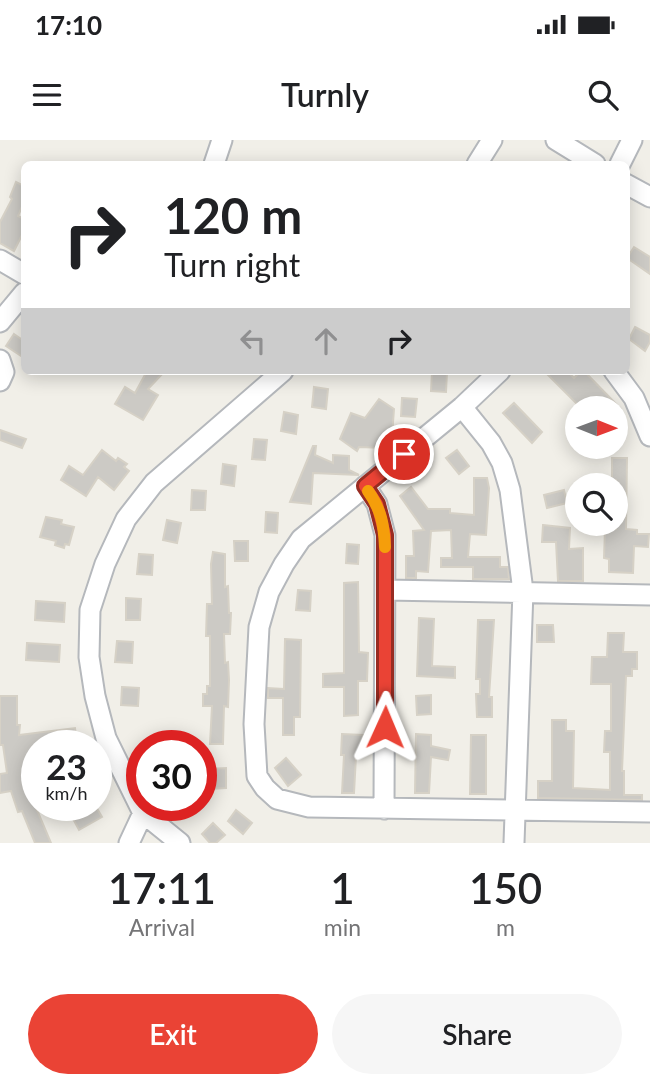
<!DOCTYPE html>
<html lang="en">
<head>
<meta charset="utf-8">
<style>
	body { margin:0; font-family:Lato,sans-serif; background:#f6f6f6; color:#202124; height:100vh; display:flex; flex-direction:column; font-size:26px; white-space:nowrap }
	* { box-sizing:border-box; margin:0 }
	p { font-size:23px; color:#757577 }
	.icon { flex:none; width:38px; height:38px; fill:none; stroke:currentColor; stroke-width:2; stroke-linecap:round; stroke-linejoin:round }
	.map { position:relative; height:703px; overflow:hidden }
	.details { display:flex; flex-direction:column; background:#fff; flex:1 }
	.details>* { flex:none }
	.hud { position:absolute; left:21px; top:21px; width:609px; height:214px; border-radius:10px; box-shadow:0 4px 18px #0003; background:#fff; color:#202124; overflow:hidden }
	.needle { width:46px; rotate:91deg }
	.fabs { position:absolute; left:565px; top:256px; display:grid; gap:14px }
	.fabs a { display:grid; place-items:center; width:63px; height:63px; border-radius:50%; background:#fff; box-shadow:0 4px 18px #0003; font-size:35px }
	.speed { position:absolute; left:21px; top:590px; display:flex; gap:14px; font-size:35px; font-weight:700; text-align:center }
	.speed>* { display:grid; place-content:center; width:91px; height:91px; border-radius:50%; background:#fff; box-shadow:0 4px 18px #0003; line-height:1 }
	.speed small { font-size:18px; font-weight:400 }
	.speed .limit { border:10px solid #d22; background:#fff; color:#111 }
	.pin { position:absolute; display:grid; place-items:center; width:60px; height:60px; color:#fff; margin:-30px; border:4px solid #fff; border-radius:50%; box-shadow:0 2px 7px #0007 }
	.me { position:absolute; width:77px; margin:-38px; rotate:1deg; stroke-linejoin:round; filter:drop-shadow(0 0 5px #0008) }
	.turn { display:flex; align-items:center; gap:24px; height:147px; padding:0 28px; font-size:32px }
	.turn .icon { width:91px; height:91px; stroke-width:2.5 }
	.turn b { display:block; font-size:49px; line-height:60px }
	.lanes { display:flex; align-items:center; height:66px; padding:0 28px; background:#0003; justify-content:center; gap:35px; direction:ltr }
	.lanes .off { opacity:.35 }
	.eta { display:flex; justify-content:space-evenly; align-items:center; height:119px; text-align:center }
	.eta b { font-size:42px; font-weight:600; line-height:49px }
	.cta { display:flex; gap:14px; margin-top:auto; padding:14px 28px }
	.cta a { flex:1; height:80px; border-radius:42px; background:#ea4335; color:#fff; font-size:28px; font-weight:600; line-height:80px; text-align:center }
	.cta a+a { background:#f6f6f6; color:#202124 }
	.status { display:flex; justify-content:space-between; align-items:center; height:49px; padding:0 35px; background:#fff; direction:ltr }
	.status svg { height:19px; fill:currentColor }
	header { display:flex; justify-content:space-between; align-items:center; height:91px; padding:0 28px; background:#fff; font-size:32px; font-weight:600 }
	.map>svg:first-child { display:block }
	.building { fill:#cccac5; stroke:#d6d1c6; stroke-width:2 }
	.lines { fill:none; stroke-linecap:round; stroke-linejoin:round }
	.minor-casing { stroke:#b5b8bc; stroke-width:23 }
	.minor { stroke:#fff; stroke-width:19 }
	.route-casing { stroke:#982c22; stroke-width:18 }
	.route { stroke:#ea4335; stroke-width:12 }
	.slow { stroke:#f59e0b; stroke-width:12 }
</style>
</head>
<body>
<div class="status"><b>17:10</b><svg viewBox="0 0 49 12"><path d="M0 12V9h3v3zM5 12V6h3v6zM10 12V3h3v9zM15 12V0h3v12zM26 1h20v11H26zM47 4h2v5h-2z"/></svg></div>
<header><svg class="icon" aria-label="menu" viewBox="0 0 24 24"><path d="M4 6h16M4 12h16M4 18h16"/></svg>Turnly<svg class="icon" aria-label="search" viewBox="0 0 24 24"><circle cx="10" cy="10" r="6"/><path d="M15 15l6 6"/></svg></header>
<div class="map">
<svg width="650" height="703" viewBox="0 0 650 703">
	<rect width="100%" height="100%" fill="#f1efe8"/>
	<path class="building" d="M16,42L24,46V62L18,76L24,79V91L14,111L0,103V82L12,59L10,57Z
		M634,107L650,117V134L627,118Z
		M635,187L650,195V202L645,211L629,199Z
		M14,194L24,201V218L6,206Z
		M147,231H165L148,249L158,255L143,280L115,264L125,247L135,253Z
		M544,231H567L574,238L581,231H584L620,268H581Z
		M432,232H447L446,252L431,251Z
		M314,247L328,249L326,269L312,267Z
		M402,258L417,259L415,277L401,276Z
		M379,259L394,269L392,296L385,295L384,308L359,307L357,311L340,299L351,273L365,278Z
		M514,263L542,292L532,303L503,273Z
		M284,272L298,275L296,294L281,291Z
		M0,290L26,299L22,308L0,300Z
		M254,299L267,300L265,320L252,319Z
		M313,306H316L315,315L333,323V315L349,316V330L359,335L313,333L311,364L290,362Z
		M102,310L116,321L118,318L127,324L124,327L129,331L114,350L98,337L86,356L61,340L69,326L83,335Z
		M457,310L469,326L459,334L446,318Z
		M612,318H627L626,389L637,390V394H649L648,407L634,406L633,433L609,432V419L604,418L605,389H616V340H612Z
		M223,324L236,326L234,346L221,344Z
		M474,338H487L489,348L486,395L470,394L468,417H500V427H508L509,439H473V427H441V418H452L451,390L431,391L428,432L416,431V438H406V416H414L413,391L424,390L400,356L411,347L428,369H450V373L474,375Z
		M192,350L206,351L205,370H191Z
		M564,350L567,363L547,368L544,355Z
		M266,372L278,373L277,393L265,392Z
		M46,377L62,380L61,384L74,387L69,405L65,404L64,408L55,405L56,401L40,397Z
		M167,380L181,383L177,403L163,400Z
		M543,385L570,388L569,409L583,408V441H558L556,402H542Z
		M234,401H248V421H235Z
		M347,404L359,405L358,424L346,423Z
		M213,412L225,414V447L228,446L229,473H231L230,494H224L225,523L228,522L229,540L228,567L224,566L223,604H210L212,566H203V554H207V546H210V496H206L207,464H212L211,424Z
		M139,414L153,415L152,435L137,434Z
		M358,442L359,512L368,513L367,541H358V575L344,576V547H323V534L344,533V443Z
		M298,450L311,451L310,471L296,470Z
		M126,458L141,459L140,480H126Z
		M36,461L65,463L64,482L35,480Z
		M419,478L434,479L432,526L455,527V538L417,536Z
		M478,480H494L489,557H492V577H477L476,554H480V539H476Z
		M537,485H553L554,502H537Z
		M608,493H624L623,512H637V529H632V536H626L622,631H624V655H642V660L538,658V641H552V580H566V591H574L573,648L610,650V612H604L605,591H611V544H591L592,517H607Z
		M285,499L301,500L300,577H294V595H283V558H268V548L284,549Z
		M117,501L133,502L132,523L115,522Z
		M27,503L60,505L59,522L26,520Z
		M122,547L139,548L138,566L121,565Z
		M431,555V574L417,575L416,556Z
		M0,556H17V585H20L19,595L75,588L77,606H37V649L29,651L51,703H35L22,671L18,672L11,651L0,653V634L7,633L3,605H0Z
		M342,594L363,595L362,616H356L354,653H342L344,615H341Z
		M416,594L431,595V606L450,610L448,620L431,617L429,653H415Z
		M471,595H486V654H470Z
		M286,618L301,635L288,646L275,628Z
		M226,628V648L209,649V629Z
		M95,665L102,677L79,690L72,677Z
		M236,670L252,683L243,694L228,681Z
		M213,683L225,695L216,703H210L202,694Z"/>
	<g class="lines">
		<g class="minor-casing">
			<path id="minor" d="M556,0L595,24
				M214,24L222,0
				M477,24L492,0
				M620,24L632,0
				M626,44L650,57
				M0,120L24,134
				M0,182L24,153
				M0,220L4,232L0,241
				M500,231L462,267L301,399L284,424L269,452L259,487L254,584L257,636L265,648L277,659L309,667L650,672
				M614,231L634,258L650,296
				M462,267L491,303L502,323L510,350L523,451L514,703
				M365,346L377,364L385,395L384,669
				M386,450L650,455
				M129,703L143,673
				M180,703L143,673L106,598L95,556L89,517L90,470L105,424L126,379L154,343L283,231"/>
		</g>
		<use href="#minor" class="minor"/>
	</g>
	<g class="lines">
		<g class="route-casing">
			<path id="route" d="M385,587V395L377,364L365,346L404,314"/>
		</g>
		<use href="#route" class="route"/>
		<path class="slow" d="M368,351C381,369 384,385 385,407"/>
	</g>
</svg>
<div class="fabs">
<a><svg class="needle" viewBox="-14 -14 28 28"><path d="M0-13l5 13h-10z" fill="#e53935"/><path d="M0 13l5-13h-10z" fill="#757577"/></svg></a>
<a><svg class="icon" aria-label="search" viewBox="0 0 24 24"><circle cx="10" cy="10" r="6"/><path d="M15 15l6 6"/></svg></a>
</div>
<div class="speed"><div>23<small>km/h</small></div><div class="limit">30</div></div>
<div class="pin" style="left:404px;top:314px;background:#d93025"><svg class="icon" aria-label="arrive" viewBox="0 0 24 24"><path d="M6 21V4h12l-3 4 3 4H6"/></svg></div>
<svg class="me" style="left:385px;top:587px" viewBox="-20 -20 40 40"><path d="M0-17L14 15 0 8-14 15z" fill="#ea4335" stroke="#fff" stroke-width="4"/></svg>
<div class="hud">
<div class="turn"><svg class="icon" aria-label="right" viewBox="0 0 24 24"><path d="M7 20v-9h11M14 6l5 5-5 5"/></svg><div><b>120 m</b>Turn right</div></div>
<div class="lanes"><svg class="icon off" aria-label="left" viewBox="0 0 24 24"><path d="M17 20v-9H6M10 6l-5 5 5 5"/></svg><svg class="icon off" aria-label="ahead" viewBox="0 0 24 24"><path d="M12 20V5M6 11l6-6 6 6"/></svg><svg class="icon" aria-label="right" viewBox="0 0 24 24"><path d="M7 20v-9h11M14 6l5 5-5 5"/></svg></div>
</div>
</div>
<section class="details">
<div class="eta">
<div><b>17:11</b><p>Arrival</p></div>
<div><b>1</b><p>min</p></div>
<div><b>150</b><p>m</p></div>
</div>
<div class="cta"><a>Exit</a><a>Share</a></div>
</section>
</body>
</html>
